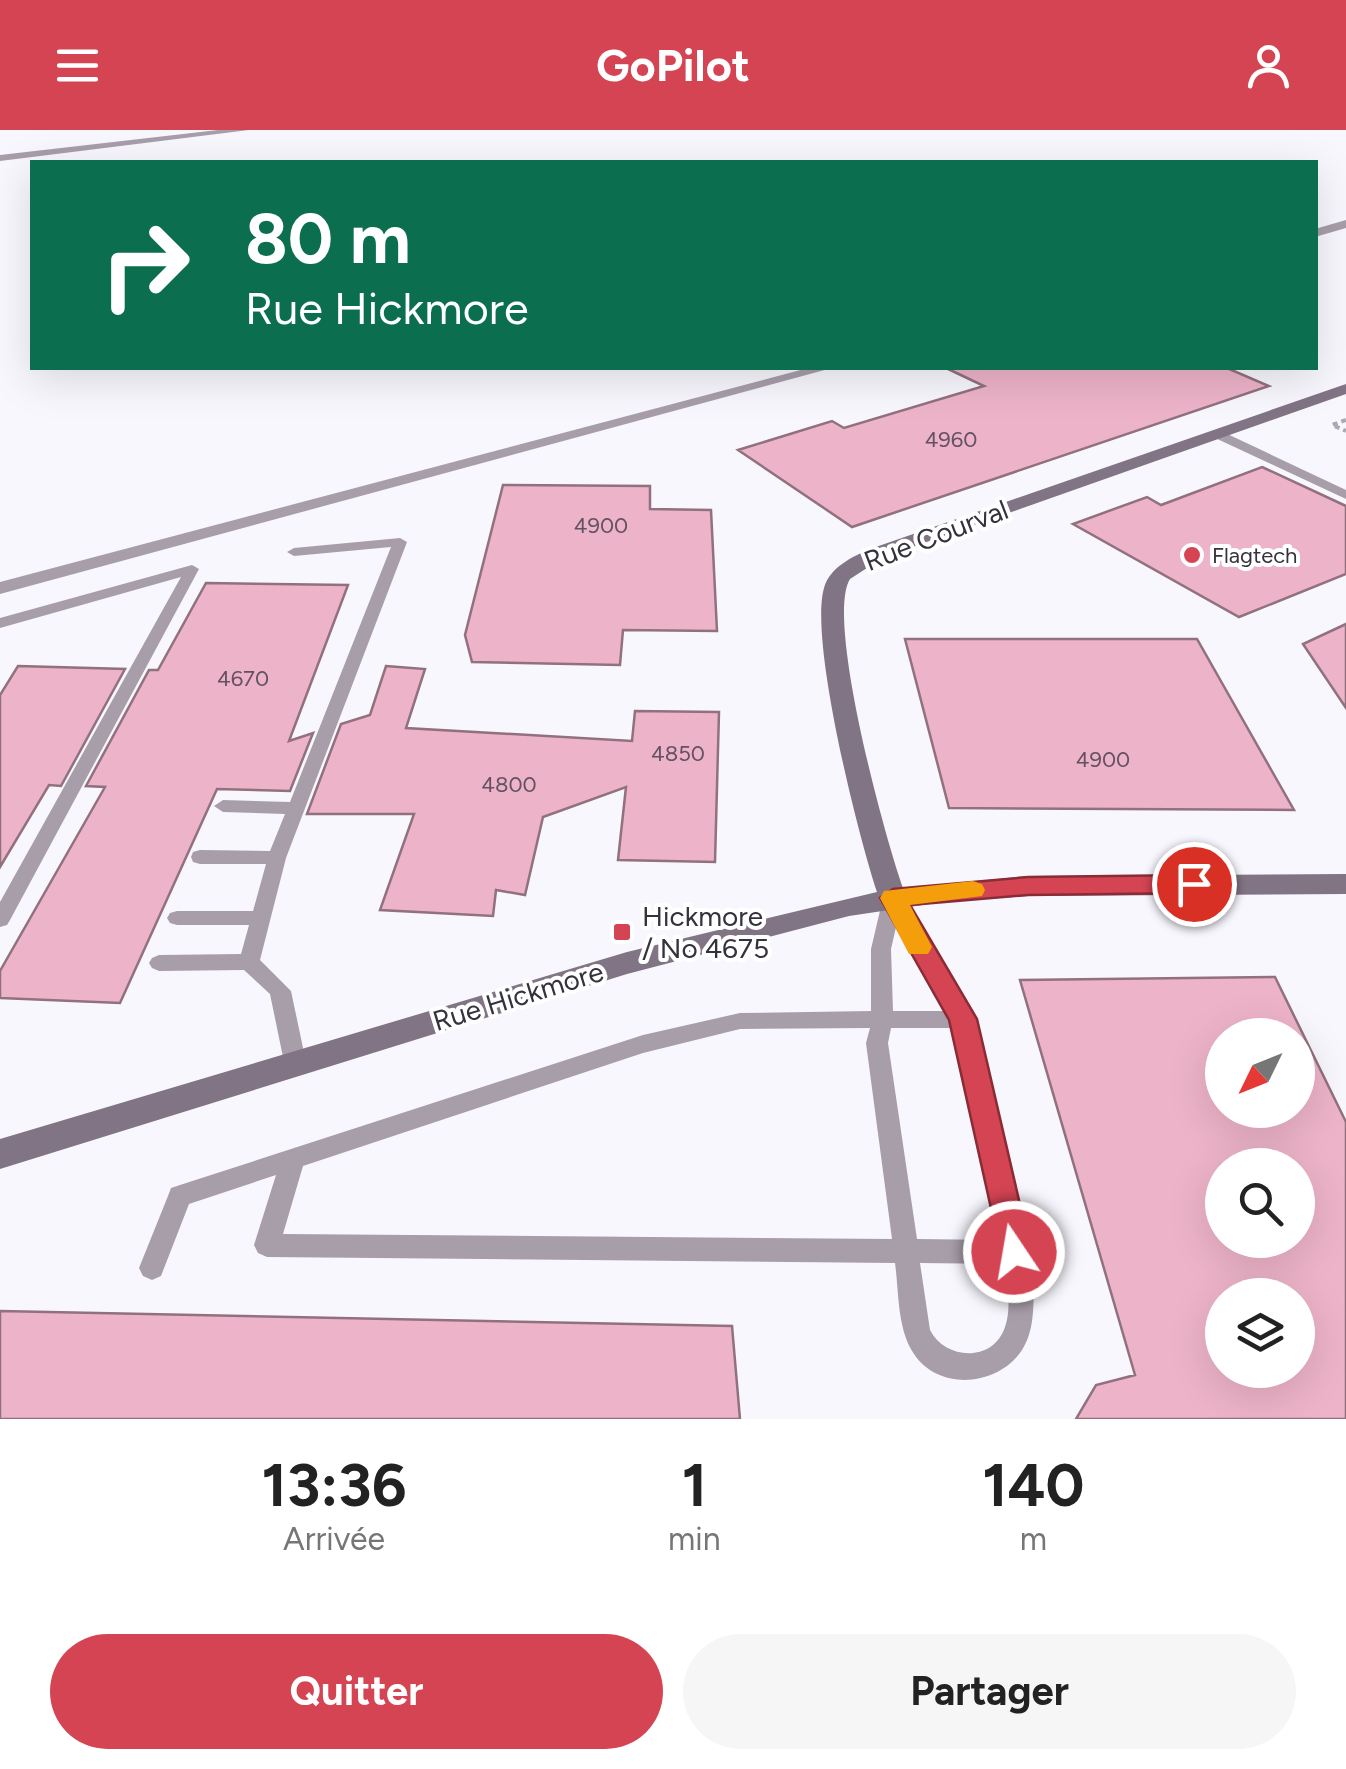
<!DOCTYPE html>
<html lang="fr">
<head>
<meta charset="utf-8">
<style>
	body { margin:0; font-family:Figtree,sans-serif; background:#f6f6f6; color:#222; height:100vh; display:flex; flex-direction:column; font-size:38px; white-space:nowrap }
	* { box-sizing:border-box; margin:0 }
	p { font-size:32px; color:#767676 }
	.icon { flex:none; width:55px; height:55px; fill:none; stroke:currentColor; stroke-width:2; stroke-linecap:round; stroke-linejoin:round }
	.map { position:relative; height:1289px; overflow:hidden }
	.details { display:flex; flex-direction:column; background:#fff; flex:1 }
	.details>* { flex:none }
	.hud { position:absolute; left:30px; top:30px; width:1288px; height:210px; border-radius:0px; box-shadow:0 10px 40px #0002; background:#0b6e4f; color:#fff; overflow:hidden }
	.needle { width:65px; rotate:227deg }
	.controls { position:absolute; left:1205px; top:888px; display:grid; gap:20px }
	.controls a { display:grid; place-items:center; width:110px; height:110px; border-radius:50%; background:#fff; box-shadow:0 10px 40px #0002; font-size:50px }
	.pin { position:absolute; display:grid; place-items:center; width:85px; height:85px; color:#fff; margin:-42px; border:5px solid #fff; border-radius:50%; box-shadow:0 2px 10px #0007 }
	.me { position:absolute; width:110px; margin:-55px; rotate:348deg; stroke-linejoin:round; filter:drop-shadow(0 0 8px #0008) }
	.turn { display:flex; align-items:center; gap:35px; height:210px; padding:0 50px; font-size:45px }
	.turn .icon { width:130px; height:130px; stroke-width:2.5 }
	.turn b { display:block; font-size:70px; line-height:85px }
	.eta { display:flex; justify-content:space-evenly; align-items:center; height:170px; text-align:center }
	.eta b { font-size:60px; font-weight:700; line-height:70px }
	.cta { display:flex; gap:20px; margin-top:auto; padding:20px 50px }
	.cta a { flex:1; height:115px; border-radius:60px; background:#d54453; color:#fff; font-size:40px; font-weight:700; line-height:115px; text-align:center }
	.cta a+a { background:#f6f6f6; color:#222 }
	header { display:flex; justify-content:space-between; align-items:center; height:130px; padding:0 50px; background:#d54453; color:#fff; font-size:45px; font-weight:700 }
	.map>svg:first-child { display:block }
	.building { fill:#edb3c9; stroke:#91717d; stroke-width:2.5; fill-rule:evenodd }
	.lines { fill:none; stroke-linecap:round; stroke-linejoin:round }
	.path { stroke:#aaa8b1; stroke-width:4; stroke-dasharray:5 4; stroke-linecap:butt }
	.lane { fill:#a89eaa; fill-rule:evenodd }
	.street { fill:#a89eaa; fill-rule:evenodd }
	.secondary { fill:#817484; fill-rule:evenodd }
	.route { fill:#d54453; stroke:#8a2c36; stroke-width:2.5 }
	.slow { fill:#f59e0b }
	.poi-dot { fill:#d54453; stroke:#fff; stroke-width:4 }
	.labels { text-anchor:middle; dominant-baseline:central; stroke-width:8; stroke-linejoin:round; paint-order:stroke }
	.number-label { font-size:22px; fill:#635261 }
	.far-poi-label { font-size:22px; fill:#35323e; stroke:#fff; text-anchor:start }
	.street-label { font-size:28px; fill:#35323e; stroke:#fff }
	.poi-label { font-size:28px; fill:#35323e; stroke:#fff; text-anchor:start }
</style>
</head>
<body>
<header><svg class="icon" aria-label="menu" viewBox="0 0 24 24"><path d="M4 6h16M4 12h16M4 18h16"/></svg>GoPilot<svg class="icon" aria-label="person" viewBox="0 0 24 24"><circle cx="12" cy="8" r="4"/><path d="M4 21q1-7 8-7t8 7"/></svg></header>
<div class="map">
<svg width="1346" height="1289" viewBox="0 0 1346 1289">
	<rect width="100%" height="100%" fill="#f8f7fe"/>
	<path class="building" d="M946,238H1227L1269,256L852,397L738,320L832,291L844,298L984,256Z
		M1262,337L1346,376V444L1239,487L1073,394L1147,367L1161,375Z
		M503,355L650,356V379L711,380L717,501L623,500L620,535L472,532L465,505Z
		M206,453L348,455L289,611L313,603L290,661L217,659L120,873L0,868V841L105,657L86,656L149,540H158Z
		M1346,494V578L1303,514Z
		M905,509H1197L1294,680L949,678Z
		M18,536L125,539L61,656L49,655L0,737V565Z
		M386,536L425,539L406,598L632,611L635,581L719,582L715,732L618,730L626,657L543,687L525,765L496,760L493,786L380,780L414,684H307L341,594L370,585Z
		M1275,847L1346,992V1289H1076L1096,1255L1135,1245L1020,850ZM1222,905H1298V980H1222ZM1222,1035H1298V1110H1222ZM1222,1165H1298V1240H1222Z
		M0,1181L732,1196L740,1289H0Z"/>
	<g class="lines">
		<path class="path" d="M1346,290L1332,295L1346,301"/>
		<path class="lane" d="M1213,301H1221L1346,360V369L1213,307Z
			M400,408L407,412L286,728L260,830L291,861L306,932L303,938L295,941L287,938L284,932L270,864L244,840L159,841L152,838L149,833L152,828L159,825L241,824L249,795H177L170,793L167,788L170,783L177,781H253L266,734H200L193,732L191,727L193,722L200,720L270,721L285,684L223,682L214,676L223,670L290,672L391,417L294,426L287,422L294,418Z
			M192,435L199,439L10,790L7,795L0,797V772L181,447L0,498V488Z
			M893,761L900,763L974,889L1034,1159C1033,1181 1034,1201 1022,1220C999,1256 939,1262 914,1224C897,1199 899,1162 895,1133L267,1127L258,1123L254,1115L276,1045L189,1074L161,1146L152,1150L143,1146L139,1138L168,1066L171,1058L180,1055L643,905L740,883L871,881V819L883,768L886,763ZM897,793L947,881H893L891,819ZM870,898L866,913L892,1109L283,1104L303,1036L643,923L740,899ZM891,898H954L998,1110L917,1109L888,913ZM920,1133L1003,1134C1007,1153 1012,1177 1005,1197C993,1233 945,1230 930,1200Z"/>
		<path class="street" d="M218,0H249L0,31V25Z
			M1346,90V98L1315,107V99Z
			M808,238H832L0,464V452Z"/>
		<path class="secondary" d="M1346,254V264L884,427L850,449C825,489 885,708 903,758L1028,746L1346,744V764L1028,766L943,772L849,786L627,844L0,1039V1009L627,822L877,762C858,705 809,511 824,458C830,437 852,427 870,419Z"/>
	</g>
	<path class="route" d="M1194,745L1206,754L1194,763L1028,765L910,775L977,889L1031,1122L1026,1132L1014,1137L1003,1132L949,890L880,768L893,759L1028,747Z"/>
	<path class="slow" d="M973,751L982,754L985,760L982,766L910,775L932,817L928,824H909L880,768L884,761Z"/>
	<g class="poi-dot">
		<circle cx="1192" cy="425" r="10"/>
		<rect x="612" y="792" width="20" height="20" rx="5"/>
	</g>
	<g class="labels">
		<g class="number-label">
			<text x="951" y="309">4960</text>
			<text x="601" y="395">4900</text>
			<text x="243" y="548">4670</text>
			<text x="678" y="623">4850</text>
			<text x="1103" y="629">4900</text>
			<text x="509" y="654">4800</text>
		</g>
		<g class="far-poi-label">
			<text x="1212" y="425">Flagtech</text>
		</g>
		<g class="street-label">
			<text transform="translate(936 405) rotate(-21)">Rue Courval</text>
			<text transform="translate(518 866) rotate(-17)">Rue Hickmore</text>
		</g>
		<g class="poi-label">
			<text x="642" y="786">Hickmore<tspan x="642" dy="32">/ No 4675</tspan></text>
		</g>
	</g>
</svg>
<div class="controls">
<a><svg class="needle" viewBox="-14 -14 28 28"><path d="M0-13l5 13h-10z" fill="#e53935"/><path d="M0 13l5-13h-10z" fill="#767676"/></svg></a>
<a><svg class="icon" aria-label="search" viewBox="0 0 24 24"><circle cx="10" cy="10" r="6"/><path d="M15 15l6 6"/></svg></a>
<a><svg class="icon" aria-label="layers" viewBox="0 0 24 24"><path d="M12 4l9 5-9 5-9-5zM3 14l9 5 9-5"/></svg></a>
</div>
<div class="pin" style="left:1194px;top:754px;background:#d93025"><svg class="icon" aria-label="arrive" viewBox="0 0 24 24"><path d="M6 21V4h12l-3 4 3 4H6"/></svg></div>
<svg class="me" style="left:1014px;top:1122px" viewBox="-20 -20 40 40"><circle r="17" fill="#d54453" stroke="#fff" stroke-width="3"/><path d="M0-11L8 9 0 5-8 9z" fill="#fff"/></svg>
<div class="hud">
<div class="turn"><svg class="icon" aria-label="right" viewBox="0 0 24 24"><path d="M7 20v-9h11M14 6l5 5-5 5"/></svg><div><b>80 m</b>Rue Hickmore</div></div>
</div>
</div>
<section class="details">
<div class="eta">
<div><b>13:36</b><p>Arrivée</p></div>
<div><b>1</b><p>min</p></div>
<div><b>140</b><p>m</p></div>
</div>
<div class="cta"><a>Quitter</a><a>Partager</a></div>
</section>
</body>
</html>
